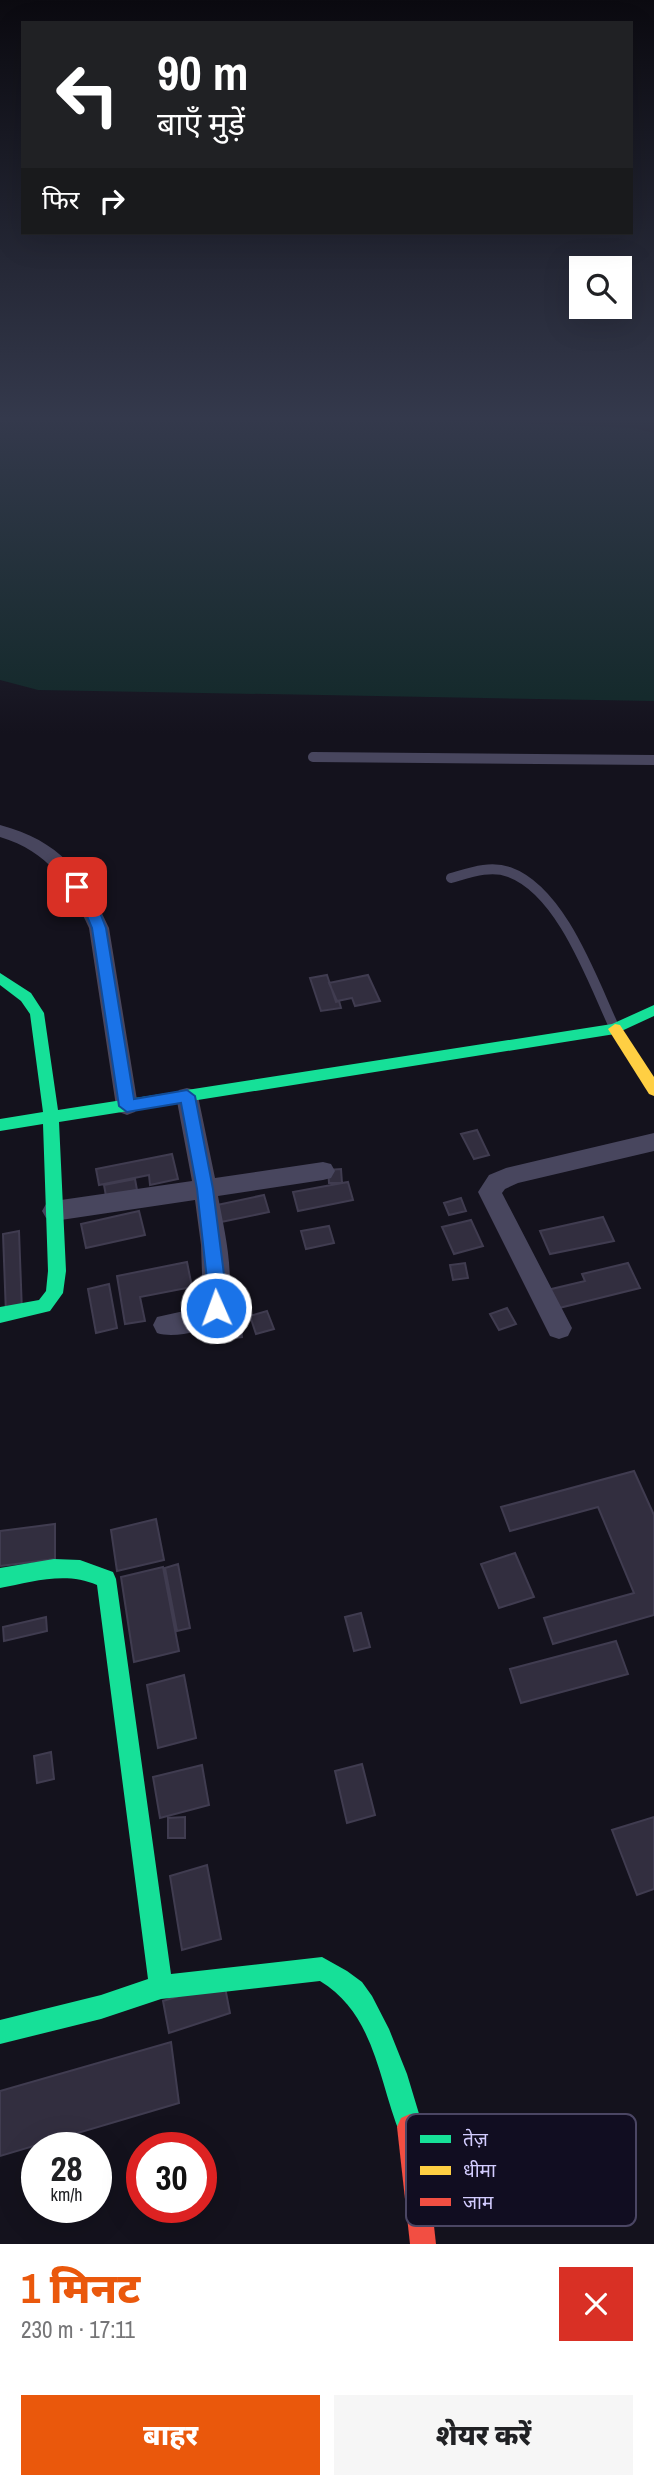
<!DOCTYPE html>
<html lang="hi">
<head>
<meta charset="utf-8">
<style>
	body { margin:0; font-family:"Archivo Narrow","Noto Sans Devanagari",sans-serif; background:#f6f6f6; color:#202124; height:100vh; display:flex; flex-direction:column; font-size:26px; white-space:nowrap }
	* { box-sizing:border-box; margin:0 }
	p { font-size:23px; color:#757577 }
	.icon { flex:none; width:38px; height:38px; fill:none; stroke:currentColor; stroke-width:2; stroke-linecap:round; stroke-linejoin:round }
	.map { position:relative; height:2244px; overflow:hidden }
	.panel { display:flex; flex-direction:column; background:#fff; flex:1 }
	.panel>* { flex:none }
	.banner { position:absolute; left:21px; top:21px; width:612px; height:214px; border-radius:0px; box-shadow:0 7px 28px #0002; background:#202124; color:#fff; overflow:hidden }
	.buttons { position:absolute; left:569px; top:256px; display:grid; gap:14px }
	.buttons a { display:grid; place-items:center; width:63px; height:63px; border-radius:0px; background:#fff; box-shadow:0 7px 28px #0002; font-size:35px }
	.speed { position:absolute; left:21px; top:2132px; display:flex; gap:14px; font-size:35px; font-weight:700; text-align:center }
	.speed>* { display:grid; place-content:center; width:91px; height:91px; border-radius:50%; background:#fff; box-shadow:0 7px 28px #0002; line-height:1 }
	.speed small { font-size:18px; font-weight:400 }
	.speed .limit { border:10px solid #d22; background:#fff; color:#111 }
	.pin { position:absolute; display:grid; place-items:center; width:60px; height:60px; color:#fff; margin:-30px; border-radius:14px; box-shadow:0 4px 10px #0006 }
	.me { position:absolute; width:77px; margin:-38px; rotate:358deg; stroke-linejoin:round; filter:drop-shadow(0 0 5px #0008) }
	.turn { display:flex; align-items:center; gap:24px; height:147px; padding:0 21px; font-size:32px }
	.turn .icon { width:91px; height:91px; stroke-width:2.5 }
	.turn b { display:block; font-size:49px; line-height:60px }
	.then { display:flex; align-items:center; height:66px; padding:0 21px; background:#0003; gap:14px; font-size:26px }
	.round { display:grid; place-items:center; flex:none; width:74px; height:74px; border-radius:0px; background:#f6f6f6 }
	.overview { display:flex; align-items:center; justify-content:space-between; height:119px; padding:0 21px }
	h1 { font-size:42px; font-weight:800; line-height:52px; color:#ea580c }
	.button { display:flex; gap:14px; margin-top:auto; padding:14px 21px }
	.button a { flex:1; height:80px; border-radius:0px; background:#ea580c; color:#fff; font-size:28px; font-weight:800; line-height:80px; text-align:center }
	.button a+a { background:#f6f6f6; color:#202124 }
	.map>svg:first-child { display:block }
	.green { fill:#112828 }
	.building { fill:#322e3f; stroke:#403c50; stroke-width:2 }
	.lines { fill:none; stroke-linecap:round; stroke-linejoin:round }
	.lane { stroke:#48465e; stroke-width:10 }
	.street { fill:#48465e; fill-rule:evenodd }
	.fast { fill:#16e098; fill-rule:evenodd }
	.slow { fill:#ffcf43; fill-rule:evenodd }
	.jam { fill:#f24e42; fill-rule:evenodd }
	.route { fill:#1a73e8; stroke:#114b97; stroke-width:2 }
	.key { fill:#110d21; stroke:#4b4664; stroke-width:2 }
	.key-label { font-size:19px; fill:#d3ccff }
</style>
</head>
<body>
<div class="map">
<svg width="654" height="2244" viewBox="0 0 654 2244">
	<rect width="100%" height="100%" fill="#14121d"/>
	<path class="green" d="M0,420H443L634,428L654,433V701L38,690L0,680Z"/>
	<path class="building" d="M327,975L336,1002L339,1001L341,1008L321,1011L310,978Z
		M368,975L380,1001L355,1006L352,998L337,1001L329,983Z
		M477,1130L489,1155L474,1159L461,1134Z
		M172,1154L178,1179L150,1185L149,1175L99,1185L96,1169Z
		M341,1169L342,1183H329L328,1170Z
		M135,1179L137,1190L106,1196L104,1185Z
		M348,1182L353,1200L298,1211L293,1192Z
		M264,1195L269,1212L221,1222L217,1205Z
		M461,1198L466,1211L449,1215L444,1203Z
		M139,1211L145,1235L86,1248L81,1224Z
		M603,1217L614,1241L550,1254L540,1231Z
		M471,1220L483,1246L454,1254L442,1227Z
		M329,1226L334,1243L306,1249L301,1231Z
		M19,1231L22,1312L6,1314L3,1234Z
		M187,1262L192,1287L140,1297L145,1321L125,1324L117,1276Z
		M465,1263L468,1278L453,1280L450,1265Z
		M628,1263L640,1288L551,1310L543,1291L585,1281L582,1274Z
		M109,1284L117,1328L96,1333L88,1289Z
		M237,1294L242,1337L223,1339L218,1296Z
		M507,1308L516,1324L499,1330L490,1314Z
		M267,1311L274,1329L256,1334L250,1316Z
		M634,1471L654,1515V1615L553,1644L544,1618L634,1593L598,1507L510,1531L501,1507Z
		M156,1519L164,1560L117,1571L111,1530Z
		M55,1524V1559L0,1566V1531Z
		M515,1553L534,1597L499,1608L481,1564Z
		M178,1564L190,1628L177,1631L165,1568Z
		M163,1567L179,1651L134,1662L121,1577Z
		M361,1613L370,1647L354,1651L345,1617Z
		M46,1617L47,1631L4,1641L3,1627Z
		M616,1641L628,1674L521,1703L510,1669Z
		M184,1675L196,1738L158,1748L147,1685Z
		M51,1752L54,1779L37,1783L34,1756Z
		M362,1764L375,1815L347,1823L335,1771Z
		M202,1765L209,1805L160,1818L153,1777Z
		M185,1817V1838H168V1818Z
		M654,1817V1889L637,1895L612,1830Z
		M207,1865L221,1939L182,1950L170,1876Z
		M224,1982L230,2013L169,2033L163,2001Z
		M171,2042L179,2103L0,2156V2091Z"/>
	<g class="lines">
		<path class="lane" d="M313,757L654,760
			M451,878C469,873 490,865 509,872C562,891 593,982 615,1029"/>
		<path class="street" d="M0,825C60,841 84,873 109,928L138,1106L135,1112L127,1115L119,1112L116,1106L89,928C69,883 49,852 0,837Z
			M187,1088L195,1090L198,1096L215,1178L323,1162L331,1164L335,1171L331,1178L323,1180L218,1196C225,1235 239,1287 221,1324C203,1330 175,1339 157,1333L153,1325L157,1317L202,1307L203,1301L201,1245L195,1200L54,1221L46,1218L42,1211L46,1204L54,1201L192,1181L176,1096L179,1090Z
			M654,1133V1151L518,1183L505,1189L502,1193L572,1328L568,1336L559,1339L550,1336L478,1192L489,1175L506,1168Z"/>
		<path class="fast" d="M0,973L31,993L44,1013L58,1110L612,1024L654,1005V1016L615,1034L59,1122L66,1271L63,1293L50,1311L0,1323V1307L39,1300L46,1291L48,1271L43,1124L0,1131V1119L43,1112L30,1014L21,1001L0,985Z
			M54,1559L80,1560L113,1572L116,1579L171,1974L322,1957L347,1971L362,1982L372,1996L389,2029L407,2074L423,2127L419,2136L410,2140L401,2136C378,2081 376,2015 320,1981L161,1999L101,2019L0,2044V2020L101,1995L148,1979L97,1585C66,1571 31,1582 0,1588V1568Z"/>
		<path class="slow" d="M615,1024L620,1025L654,1077V1096L649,1094L608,1029Z"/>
		<path class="jam" d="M410,2114L419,2118L423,2127L436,2244H410L397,2127L401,2118Z"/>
	</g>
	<linearGradient id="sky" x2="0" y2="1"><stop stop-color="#0b0a10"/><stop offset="0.57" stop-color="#34394c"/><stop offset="1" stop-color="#34394c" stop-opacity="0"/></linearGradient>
	<rect width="654" height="734" fill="url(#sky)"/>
	<path class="route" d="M77,882C93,889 100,913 106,928L134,1099L187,1090L195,1096L213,1189L227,1298L223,1314L216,1316L210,1314L208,1308L209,1298L197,1189L181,1103L127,1112L119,1106L92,928L82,904L70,887Z"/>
	<rect x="406" y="2114" width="230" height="112" rx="10" class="key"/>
	<rect x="420" y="2135" width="31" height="8" fill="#16e098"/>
	<rect x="420" y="2166" width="31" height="9" fill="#ffcf43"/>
	<rect x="420" y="2198" width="31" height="8" fill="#f24e42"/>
	<g class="key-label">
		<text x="463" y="2146">तेज़</text>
		<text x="463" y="2177">धीमा</text>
		<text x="463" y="2209">जाम</text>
	</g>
</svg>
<div class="buttons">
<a><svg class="icon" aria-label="search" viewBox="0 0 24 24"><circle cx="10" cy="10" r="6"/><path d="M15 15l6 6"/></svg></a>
</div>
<div class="speed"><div>28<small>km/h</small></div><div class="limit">30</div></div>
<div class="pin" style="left:77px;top:887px;background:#d93025"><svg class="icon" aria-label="arrive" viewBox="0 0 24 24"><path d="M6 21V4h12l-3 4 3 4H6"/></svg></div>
<svg class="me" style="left:216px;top:1308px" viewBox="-20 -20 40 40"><circle r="17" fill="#1a73e8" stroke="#fff" stroke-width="3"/><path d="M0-11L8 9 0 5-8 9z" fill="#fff"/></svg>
<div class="banner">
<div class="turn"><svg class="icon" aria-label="left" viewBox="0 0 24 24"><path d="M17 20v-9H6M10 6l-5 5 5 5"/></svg><div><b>90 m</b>बाएँ मुड़ें</div></div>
<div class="then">फिर<svg class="icon" aria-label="right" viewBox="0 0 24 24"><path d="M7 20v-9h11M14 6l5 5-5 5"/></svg></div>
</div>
</div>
<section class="panel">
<div class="overview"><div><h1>1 मिनट</h1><p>230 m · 17:11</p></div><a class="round" style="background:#d93025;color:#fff"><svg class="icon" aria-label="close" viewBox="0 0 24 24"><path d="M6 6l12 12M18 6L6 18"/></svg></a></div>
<div class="button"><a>बाहर</a><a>शेयर करें</a></div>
</section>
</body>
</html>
